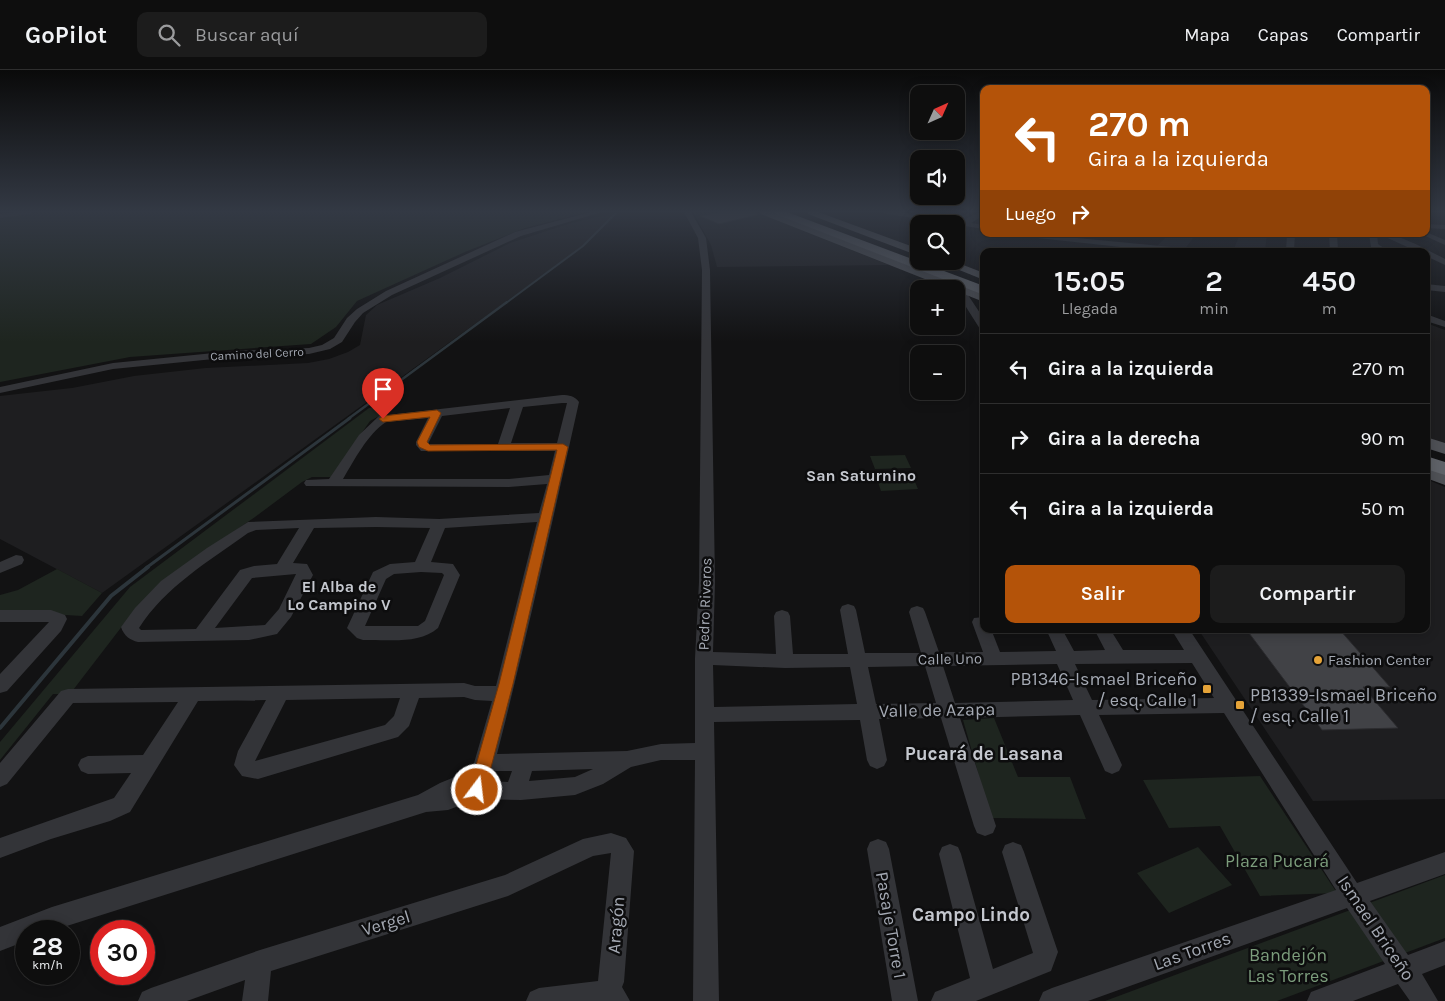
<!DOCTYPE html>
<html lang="es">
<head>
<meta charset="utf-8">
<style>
	body { margin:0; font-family:Karla,sans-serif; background:#1c1c1c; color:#f1f3f6; height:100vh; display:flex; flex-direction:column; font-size:19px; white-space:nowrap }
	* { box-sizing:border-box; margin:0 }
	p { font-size:16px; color:#9b9c9e }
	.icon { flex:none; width:28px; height:28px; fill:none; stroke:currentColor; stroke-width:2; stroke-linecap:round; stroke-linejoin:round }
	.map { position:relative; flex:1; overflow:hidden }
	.sheet { position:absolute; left:980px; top:178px; width:450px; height:385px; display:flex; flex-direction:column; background:#0e0e0e; border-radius:10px; box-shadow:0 2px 12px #0003,0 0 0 1px #2e2e2e }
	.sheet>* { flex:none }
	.top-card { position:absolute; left:980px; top:15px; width:450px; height:152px; border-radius:10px; box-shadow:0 2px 12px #0003,0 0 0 1px #2e2e2e; background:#b45309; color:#fff; overflow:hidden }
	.needle { width:32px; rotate:45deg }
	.buttons { position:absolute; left:910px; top:15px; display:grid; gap:10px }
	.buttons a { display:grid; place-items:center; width:55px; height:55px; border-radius:10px; background:#0e0e0e; box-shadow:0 2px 12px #0003,0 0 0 1px #2e2e2e; font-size:25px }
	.speed { position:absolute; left:15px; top:850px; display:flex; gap:10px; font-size:25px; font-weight:700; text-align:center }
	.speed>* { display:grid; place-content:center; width:65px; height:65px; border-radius:50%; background:#0e0e0e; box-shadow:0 2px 12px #0003,0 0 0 1px #2e2e2e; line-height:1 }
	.speed small { font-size:12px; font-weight:400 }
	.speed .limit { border:8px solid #d22; background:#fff; color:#111 }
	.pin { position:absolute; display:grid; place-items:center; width:42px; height:42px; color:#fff; margin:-51px -21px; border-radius:50% 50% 50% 0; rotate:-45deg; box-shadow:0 0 5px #0007 }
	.pin .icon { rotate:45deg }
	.me { position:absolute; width:55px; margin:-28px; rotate:15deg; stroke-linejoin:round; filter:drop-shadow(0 0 4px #0008) }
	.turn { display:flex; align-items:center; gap:18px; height:105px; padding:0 25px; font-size:22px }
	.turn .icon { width:65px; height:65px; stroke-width:2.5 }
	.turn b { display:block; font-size:35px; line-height:42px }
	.then { display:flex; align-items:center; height:48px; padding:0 25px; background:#0003; gap:10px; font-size:19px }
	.eta { display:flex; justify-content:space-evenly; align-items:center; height:85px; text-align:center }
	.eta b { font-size:30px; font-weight:600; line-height:35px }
	.action { display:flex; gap:10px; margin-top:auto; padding:10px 25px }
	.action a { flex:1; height:58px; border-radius:10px; background:#b45309; color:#fff; font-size:20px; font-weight:600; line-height:58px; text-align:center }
	.action a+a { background:#1c1c1c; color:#f1f3f6 }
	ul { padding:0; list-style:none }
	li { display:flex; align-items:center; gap:15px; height:70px; padding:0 25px; border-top:1px solid #2e2e2e }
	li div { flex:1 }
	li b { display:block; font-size:19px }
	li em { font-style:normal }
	header { display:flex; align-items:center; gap:30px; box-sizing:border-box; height:70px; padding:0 25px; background:#0e0e0e; border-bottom:1px solid #2e2e2e }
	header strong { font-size:24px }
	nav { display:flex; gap:28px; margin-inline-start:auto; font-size:18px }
	.search { width:350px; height:45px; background:#1c1c1c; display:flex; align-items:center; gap:12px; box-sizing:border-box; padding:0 18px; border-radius:10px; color:#9b9c9e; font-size:19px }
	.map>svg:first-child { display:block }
	.built { fill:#1e1e20 }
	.green { fill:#1e251f }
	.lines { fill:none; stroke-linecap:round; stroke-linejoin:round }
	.stream-far3 { stroke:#2c353b; stroke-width:2 }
	.stream-far2 { stroke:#2c353b; stroke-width:2.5 }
	.stream-far1 { stroke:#2c353b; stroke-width:3 }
	.stream { stroke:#2c353b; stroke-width:4 }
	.building { fill:#414246; stroke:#2c2c2f }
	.minor { fill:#333438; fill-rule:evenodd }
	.major { fill:#4f5156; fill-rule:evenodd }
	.highway { fill:#5f6268; fill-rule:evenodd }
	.route { fill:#b45309; stroke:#753606 }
	.poi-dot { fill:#e5a338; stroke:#0d0d0e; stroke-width:2 }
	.labels { text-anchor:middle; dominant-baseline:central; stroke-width:5; stroke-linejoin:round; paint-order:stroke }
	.far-street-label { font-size:12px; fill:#a4a9b3; stroke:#0d0d0e }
	.street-label { font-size:15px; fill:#a4a9b3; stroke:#0d0d0e }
	.poi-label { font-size:15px; fill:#a4a9b3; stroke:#0d0d0e; text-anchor:start }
	.neighbourhood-label { font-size:16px; font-weight:bold; fill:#c5c8cf; stroke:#0d0d0e }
	.near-poi-label { font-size:18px; fill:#a4a9b3; stroke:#0d0d0e; text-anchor:end }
	.near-street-label { font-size:18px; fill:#a4a9b3; stroke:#0d0d0e }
	.near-park-label { font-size:18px; fill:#7c9d7c; stroke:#0d0d0e }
	.near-neighbourhood-label { font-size:19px; font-weight:bold; fill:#c5c8cf; stroke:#0d0d0e }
</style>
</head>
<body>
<header>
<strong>GoPilot</strong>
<div class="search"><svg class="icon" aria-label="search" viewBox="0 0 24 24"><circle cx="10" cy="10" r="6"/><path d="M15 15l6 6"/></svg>Buscar aquí</div>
<nav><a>Mapa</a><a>Capas</a><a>Compartir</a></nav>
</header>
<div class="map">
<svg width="1445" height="931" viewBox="0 0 1445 931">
	<rect width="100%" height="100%" fill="#121213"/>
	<path class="built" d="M693,142H756L889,195L717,197L711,175Z
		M615,143L586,174L102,523L0,469V326L72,318L134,306L206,298L308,293L329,289L348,282L360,275L366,245L377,235L440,208L510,173L571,153Z
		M1169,164H1196L1184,180L1156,177Z
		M1240,164H1267L1265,181H1233Z
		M1426,253L1445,260V374L1426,367Z
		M1426,409L1445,417V729L1313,731L1198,559H1426Z"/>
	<path class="green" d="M39,142H587L525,158L465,182L357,231L336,257L311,274L130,287L0,312V147Z
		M387,336L381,345L370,351L331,407H312L302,412L255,447L188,493L133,542L70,624H53L0,690V672L130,517L369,338Z
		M905,385L911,398L875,399L870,386Z
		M912,405L918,419L881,421L876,406Z
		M57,499L102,523L82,546L0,541V525L18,520Z
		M994,648L1018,707H1070L1086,749L991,748L963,650Z
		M1260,706L1337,823L1260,826L1220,756L1169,758L1143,710Z
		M1198,777L1232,815L1169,843L1137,803Z
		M1445,805V868L1277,931H1105Z"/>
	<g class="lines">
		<path class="stream-far3" d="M506,233L583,176L617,142"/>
		<path class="stream-far2" d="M348,349L507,232"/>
		<path class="stream-far1" d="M146,498L350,348"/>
		<path class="stream" d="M0,658L111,526L148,497"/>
	</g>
	<path class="building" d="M720,142H757V145L719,154L700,146Z
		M1246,559H1339L1390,617H1363L1398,658L1322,660Z"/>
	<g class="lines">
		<path class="minor" d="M17,142H34L30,144L0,148V144Z
			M591,142H602L521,166L392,225L363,243L355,252L342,272L330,279L309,284L234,287L113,299L0,323V317L113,293L234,281L309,278L322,275L334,268L347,248L357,239L386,221L515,162Z
			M684,142H691L706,168L710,200L715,512L713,582L776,584L774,546L776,542L782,540L788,542L790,546L793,584H848L840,540L842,536L848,534L854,536L856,540L865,583H921L909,542L911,538L917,536L923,538L925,542L939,582H983L972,552L974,548L984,547V559H991L1000,582L1056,581L1046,559H1062L1074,581L1105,580L1094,559H1110L1123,580H1184L1171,559H1189L1357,813L1445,782V804L1370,831L1408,885L1445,871V895L1422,904L1438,931H1410L1398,914L1353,931H1307L1311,922L1385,894L1347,838L1088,931H1039L1043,922L1052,918L1336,820L1224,643L1099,645L1122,695L1119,701L1112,704L1105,701L1080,645L960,648L996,756L993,763L985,766L977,763L974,756L941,648L879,649L887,690L884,696L877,699L870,696L867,690L860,650L714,652L719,931H693L695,690H661L631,697L603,714L575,725L521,730L477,729L448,740L426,742L51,861H26V871L0,881V857L52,837L418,725L440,713L472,700L492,631L475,630L464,627L419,628L409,656L398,667L258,709L242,706L234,695L238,681L266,630L198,631L130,742L110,751L51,769L0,788V768L114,728L131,703L88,704L81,701L78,695L81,689L88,686L143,685L178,632L73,633L7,714L0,717V693L61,621L68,619L464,613L475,616H496L537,452L445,458L431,492L453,494L460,505L438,558C419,575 387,569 363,570L357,568L347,558L373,502L390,494L415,492L430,458L376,457L314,458L293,493L307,494L313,505L291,547L277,564L249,570L138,572C130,570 124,566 121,557L135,538L161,511L207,478L248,452L376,447L439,449L539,443L547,414L509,417L306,416L304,413L306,410L329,409L359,365L379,346L562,325C569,325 575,326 579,332C553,449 527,567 497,684L627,681L661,674L695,673V588L699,512L702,200L698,168ZM562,333H567L557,373H511L523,337ZM510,338L498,374H428L442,346ZM428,348L416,372V375L421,381H555L549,405L509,409H343C355,389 367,365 386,352ZM299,458L277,494L254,496L240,500L196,559L141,560L139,558C165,517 209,491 248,463L256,460ZM421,502L442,503L444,505L425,551L418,556H365L386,509L394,504ZM296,504L279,539L265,555L215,558L252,508ZM1192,593L1214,628L1092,630L1075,594ZM1057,594L1073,630L955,633L943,596ZM713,595L785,598L850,597L857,634L714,637ZM925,596L936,633L876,634L868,597ZM400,628L394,646L385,655L255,691L286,630ZM593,699L575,707L529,711L532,701ZM492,701H512L508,712L490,711Z
			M883,142H899L962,151L979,142H984V145L971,153L984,155V159L887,144Z
			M1426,154L1445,155V159L1426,158Z
			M1426,162L1445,170V175L1421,164H1426Z
			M1015,164H1035L1182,178L1186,181H1158L1019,166Z
			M1287,164H1295L1294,181H1286Z
			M1329,164H1337L1338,181H1330Z
			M1369,164H1377L1378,174L1388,181H1378L1371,177Z
			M1379,164C1399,163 1427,180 1445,189V195L1426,186V181H1416Z
			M1426,214L1445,216V222L1426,220Z
			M959,215L962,216L984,249V260L980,259L954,218Z
			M1426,244L1445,251V257L1426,251Z
			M16,485L22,486L24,490L22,494L0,503V492Z
			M0,540H51L65,545L67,549L61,561L7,621L0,623V604L49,552H0Z
			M611,763L626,768L634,781L624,912L622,917L630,931H526L530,922L539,918L598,911L611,783L593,786L508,826L271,901L268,931H242L245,910L187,931H138L142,922L151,918L260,880L505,805L583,769Z
			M878,769L886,772L889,779L918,931H892L867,779L870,772Z
			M1013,772L1021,775L1024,782L1058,882L1051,901L976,931H931L935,922L970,908L939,784L942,777L950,774L958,777L961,784L993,899L1033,883L1002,782L1005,775Z"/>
		<path class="major" d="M760,142H771L984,224V232L956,221V219H950L761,144Z
			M807,142H818L919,179V186L808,144Z
			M937,191H953L984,203V210Z
			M1426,367L1445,373V384L1426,378Z
			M1426,397L1445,404V415L1426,408Z"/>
		<path class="highway" d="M774,142H787L984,216V225L775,144Z
			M1426,386L1445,392V405L1426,399Z"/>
	</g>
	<linearGradient id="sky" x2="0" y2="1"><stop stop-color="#0a0a0a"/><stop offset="0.52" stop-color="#333944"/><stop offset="1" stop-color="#333944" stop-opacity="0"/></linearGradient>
	<rect width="1445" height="272" fill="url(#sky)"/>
	<path class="route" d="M437,340L441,343L427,372L430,375L563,374L568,377L513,614L485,720L483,725L477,727L472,725L469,720L499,614L557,380L428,381L419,377L417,372L430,347L383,352L379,349L383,346Z"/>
	<g class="poi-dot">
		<circle cx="1318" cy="590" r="5"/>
		<rect x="1202" y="614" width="10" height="10" rx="2.5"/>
		<rect x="1235" y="630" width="10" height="10" rx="2.5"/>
	</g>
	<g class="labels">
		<g class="far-street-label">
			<text transform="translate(257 284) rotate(-3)">Camino del Cerro</text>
		</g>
		<g class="street-label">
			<text transform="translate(705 534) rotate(-88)">Pedro Riveros</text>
			<text transform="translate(950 589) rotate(-1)">Calle Uno</text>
		</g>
		<g class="poi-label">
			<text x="1328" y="590">Fashion Center</text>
		</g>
		<g class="neighbourhood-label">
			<text x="861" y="405">San Saturnino</text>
			<text x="339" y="516">El Alba de<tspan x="339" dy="18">Lo Campino V</tspan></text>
		</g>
		<g class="near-poi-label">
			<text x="1197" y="609">PB1346-Ismael Briceño<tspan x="1197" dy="21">/ esq. Calle 1</tspan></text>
			<text x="1250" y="625" text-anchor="start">PB1339-Ismael Briceño<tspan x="1250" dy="21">/ esq. Calle 1</tspan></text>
		</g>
		<g class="near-street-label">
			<text transform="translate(937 640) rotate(-1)">Valle de Azapa</text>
			<text transform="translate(386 853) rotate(-17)">Vergel</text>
			<text transform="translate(616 855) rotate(-85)">Aragón</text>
			<text transform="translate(891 855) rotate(80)">Pasaje Torre 1</text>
			<text transform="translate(1376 858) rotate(56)">Ismael Briceño</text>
			<text transform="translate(1192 881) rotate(-20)">Las Torres</text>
		</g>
		<g class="near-park-label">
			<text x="1277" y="791">Plaza Pucará</text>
			<text x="1288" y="885">Bandejón<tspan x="1288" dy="21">Las Torres</tspan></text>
		</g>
		<g class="near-neighbourhood-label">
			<text x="984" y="684">Pucará de Lasana</text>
			<text x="971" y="845">Campo Lindo</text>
		</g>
	</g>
</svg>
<div class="buttons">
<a><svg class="needle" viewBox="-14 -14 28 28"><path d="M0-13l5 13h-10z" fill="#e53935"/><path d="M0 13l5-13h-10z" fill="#9b9c9e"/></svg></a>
<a><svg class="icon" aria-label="sound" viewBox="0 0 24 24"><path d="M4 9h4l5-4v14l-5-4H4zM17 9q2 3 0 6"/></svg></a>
<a><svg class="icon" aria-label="search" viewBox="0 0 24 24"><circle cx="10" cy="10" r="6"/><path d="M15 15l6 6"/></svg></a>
<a>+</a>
<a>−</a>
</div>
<div class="speed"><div>28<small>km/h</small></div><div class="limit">30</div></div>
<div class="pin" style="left:383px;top:349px;background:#d93025"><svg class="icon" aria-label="arrive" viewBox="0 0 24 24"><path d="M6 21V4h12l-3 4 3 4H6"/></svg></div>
<svg class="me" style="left:477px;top:720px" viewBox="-20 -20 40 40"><circle r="17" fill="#b45309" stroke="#fff" stroke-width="3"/><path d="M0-11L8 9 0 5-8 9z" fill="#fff"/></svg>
<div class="top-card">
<div class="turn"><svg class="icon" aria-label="left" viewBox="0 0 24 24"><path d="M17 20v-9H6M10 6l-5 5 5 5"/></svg><div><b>270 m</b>Gira a la izquierda</div></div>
<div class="then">Luego<svg class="icon" aria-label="right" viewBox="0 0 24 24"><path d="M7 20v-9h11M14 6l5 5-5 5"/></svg></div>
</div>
<section class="sheet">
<div class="eta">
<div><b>15:05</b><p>Llegada</p></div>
<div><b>2</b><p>min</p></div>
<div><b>450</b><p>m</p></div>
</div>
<ul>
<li><svg class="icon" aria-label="left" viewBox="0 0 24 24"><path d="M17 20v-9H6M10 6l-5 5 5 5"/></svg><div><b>Gira a la izquierda</b></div><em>270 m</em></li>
<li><svg class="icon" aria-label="right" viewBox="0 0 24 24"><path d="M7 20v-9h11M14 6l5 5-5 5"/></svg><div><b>Gira a la derecha</b></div><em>90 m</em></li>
<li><svg class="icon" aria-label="left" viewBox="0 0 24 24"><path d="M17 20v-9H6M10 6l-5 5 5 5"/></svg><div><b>Gira a la izquierda</b></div><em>50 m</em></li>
</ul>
<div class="action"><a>Salir</a><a>Compartir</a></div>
</section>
</div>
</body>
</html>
